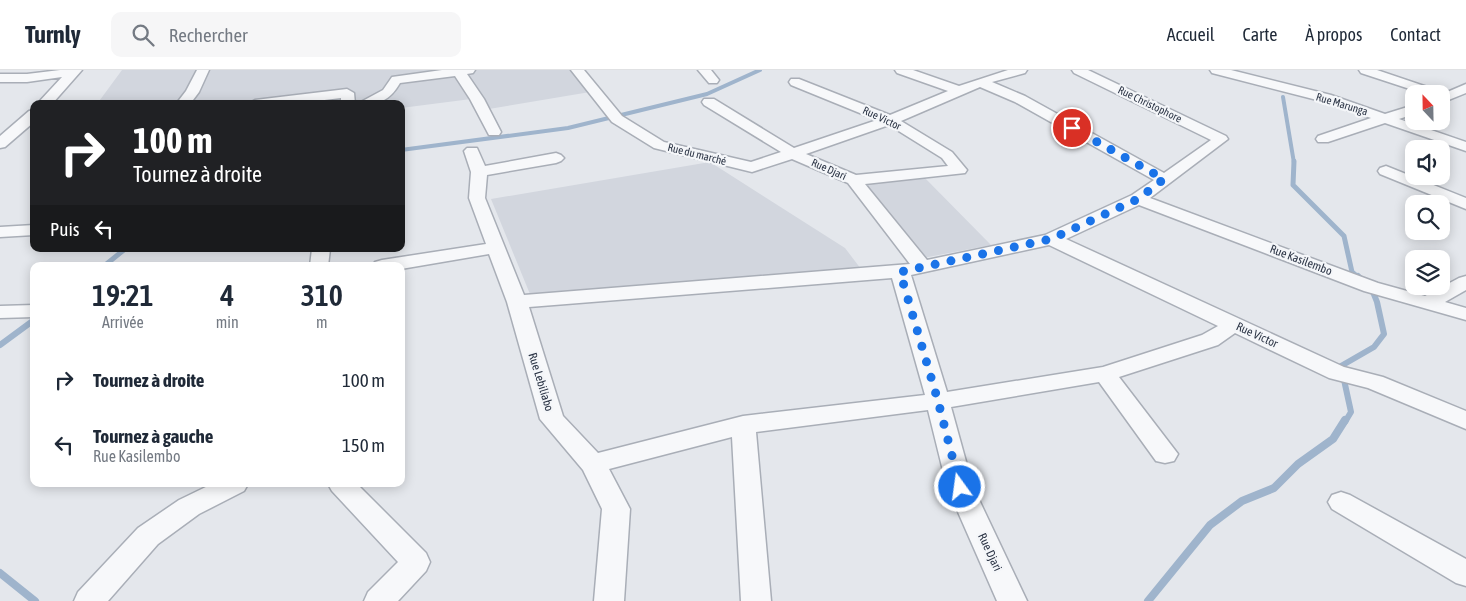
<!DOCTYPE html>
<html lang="fr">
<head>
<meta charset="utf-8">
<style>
	body { margin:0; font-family:"Asap Condensed",sans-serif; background:#f6f6f7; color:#1f2937; height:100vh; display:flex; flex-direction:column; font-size:19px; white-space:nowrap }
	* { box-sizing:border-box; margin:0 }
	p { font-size:16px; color:#747a83 }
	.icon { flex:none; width:28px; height:28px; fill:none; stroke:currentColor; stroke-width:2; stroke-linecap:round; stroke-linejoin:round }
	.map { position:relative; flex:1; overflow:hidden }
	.side { position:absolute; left:30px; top:192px; width:375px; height:225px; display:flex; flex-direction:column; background:#fff; border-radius:10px; box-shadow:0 2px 12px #0003 }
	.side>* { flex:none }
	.guide { position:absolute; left:30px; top:30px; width:375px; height:152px; border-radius:10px; box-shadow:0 2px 12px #0003; background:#202124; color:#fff; overflow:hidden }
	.needle { width:32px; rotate:338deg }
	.fabs { position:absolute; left:1405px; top:15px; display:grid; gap:10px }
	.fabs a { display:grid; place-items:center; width:45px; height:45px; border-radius:10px; background:#fff; box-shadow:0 2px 12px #0003; font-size:25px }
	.pin { position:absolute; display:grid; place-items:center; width:42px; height:42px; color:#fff; margin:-21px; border:2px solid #fff; border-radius:50%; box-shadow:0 1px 5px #0007 }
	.me { position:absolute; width:55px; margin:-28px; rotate:346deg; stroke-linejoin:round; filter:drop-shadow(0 0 4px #0008) }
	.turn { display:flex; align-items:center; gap:18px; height:105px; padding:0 20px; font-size:22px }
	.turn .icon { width:65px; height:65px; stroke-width:2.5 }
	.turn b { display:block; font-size:35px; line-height:42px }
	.then { display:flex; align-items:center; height:48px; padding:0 20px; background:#0003; gap:10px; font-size:19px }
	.eta { display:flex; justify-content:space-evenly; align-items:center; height:85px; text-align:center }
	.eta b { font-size:30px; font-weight:600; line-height:35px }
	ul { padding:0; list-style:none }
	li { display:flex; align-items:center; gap:15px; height:65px; padding:0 20px }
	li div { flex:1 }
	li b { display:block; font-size:19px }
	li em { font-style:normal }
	header { display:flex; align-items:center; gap:30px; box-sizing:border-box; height:70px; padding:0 25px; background:#fff; border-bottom:1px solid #e0e1e3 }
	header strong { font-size:24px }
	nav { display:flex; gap:28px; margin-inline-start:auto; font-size:18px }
	.search { width:350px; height:45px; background:#f6f6f7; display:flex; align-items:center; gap:12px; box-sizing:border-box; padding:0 18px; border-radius:10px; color:#747a83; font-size:19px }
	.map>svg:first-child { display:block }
	.built { fill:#d2d6de }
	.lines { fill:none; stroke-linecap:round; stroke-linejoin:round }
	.stream-far3 { stroke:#9fb4cc; stroke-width:4 }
	.stream-far2 { stroke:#9fb4cc; stroke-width:5 }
	.stream-far1 { stroke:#9fb4cc; stroke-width:6 }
	.stream { stroke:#9fb4cc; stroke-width:8 }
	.street-casing { stroke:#a9aeb7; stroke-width:3 }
	.street { fill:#f7f8fa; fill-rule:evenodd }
	.route { stroke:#1a73e8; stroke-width:9; stroke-dasharray:0 16.2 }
	.labels { text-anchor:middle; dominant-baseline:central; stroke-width:4.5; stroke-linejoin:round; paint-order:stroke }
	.far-street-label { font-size:11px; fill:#2b3445; stroke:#f4f6f9 }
	.street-label { font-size:12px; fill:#2b3445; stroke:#f4f6f9 }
</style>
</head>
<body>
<header>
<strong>Turnly</strong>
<div class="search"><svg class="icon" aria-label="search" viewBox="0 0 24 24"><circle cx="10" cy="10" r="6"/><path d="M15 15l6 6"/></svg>Rechercher</div>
<nav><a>Accueil</a><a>Carte</a><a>À propos</a><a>Contact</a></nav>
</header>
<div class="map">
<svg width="1466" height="531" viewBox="0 0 1466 531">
	<rect width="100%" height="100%" fill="#e4e7ec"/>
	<path class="built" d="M122,0H575L596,21L489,39L479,28L401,38V34H97Z
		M710,92L845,178L861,199L532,229L491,129Z
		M921,104L991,175L923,188L862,111Z"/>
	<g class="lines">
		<path class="stream-far3" d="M1283,27L1294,93
			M401,80L568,58L707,24L760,0"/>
		<path class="stream-far2" d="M1294,91L1293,115L1344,166L1352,202L1359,208
			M104,196L125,179"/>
		<path class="stream-far1" d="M1358,206L1361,209
			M0,275L34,250
			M1345,352L1351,342L1341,296L1374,277L1384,264L1377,232L1371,217"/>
		<path class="stream" d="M0,503L35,531
			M1148,531L1210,455L1242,431L1274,418L1298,394L1333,369L1345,350"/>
		<g class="street-casing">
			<path id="street" d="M60,0H82L52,34H37L62,7L27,12H0V4H27Z
				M197,0H209L199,22L190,34H176L186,21Z
				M442,0H475L473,3L467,4L484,29L501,62L499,65H489L470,29L455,6L400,13C389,32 379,34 357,34L383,20L392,7Z
				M571,0H584L622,46L664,72L751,92L781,82L704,35L702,32L704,29H714L794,78L877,50L791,15L789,12L791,9H799L890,45L948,21L897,3L895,0H913L959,16L1008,0H1027L1025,3L992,12L1025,26L1164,103L1211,70L1074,3L1072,0H1088L1226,66L1228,69L1150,128L1378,213L1425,226L1459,208L1466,206V220L1445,232L1466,238V250L1364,221L1139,135L1066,169L1344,297L1383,307L1466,341V359L1368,318L1329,308L1235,263L1218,275L1119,307L1178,384L1174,391L1165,393L1156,391L1099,312L951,337L973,417L1027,531H997L947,417L928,340L756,362L771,531H741L732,367L609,399L630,439L624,531H594L602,439L583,400L540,349L507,232L489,184L401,199V196H373L375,192L382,190L486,174L469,128L471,102L464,81L467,78H477L485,96L556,83L561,85L564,88L561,91L556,93L487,105L485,128L524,225L910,194L848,113L792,89L752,102L654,78L612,52ZM980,17L1015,32L1154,110L1132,125L1045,165L927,190L865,114L965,103L967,100L952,82L901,51ZM889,55L942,88L948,96L856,105L806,84ZM1049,175L1218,256L1202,265L1103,297L947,322L911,205ZM892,208L925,325L743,346L598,383L563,346L529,237Z
				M698,0H711L719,10L717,13H709Z
				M1210,0H1231L1331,25L1385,44L1414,35V44L1399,49L1466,72V81L1385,53L1328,72H1318L1316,69L1318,66L1371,48L1321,31L1212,3Z
				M1359,0H1377L1445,23L1466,14V23L1441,33V24H1425L1361,3Z
				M347,19L354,23L355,34H341V28L291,34H248L255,30Z
				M34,40V52L5,77L0,78V66L29,41Z
				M1386,96L1466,128V139L1380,104L1378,101L1380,98Z
				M34,155V165L0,167V157Z
				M312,179H330L328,196H310Z
				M34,235V247L0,248V236Z
				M212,414H248L244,421L199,444L158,474L108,531H74L78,522L138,458L179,430Z
				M328,414H357L426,483L430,492L426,501L398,531H364L368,522L398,492L332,421Z
				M1341,422L1350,425L1466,489V516L1456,513L1332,439L1328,432L1332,425Z"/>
		</g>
		<use href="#street" class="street"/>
	</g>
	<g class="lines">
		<path class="route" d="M960,417L938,331L900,202L1051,169L1138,129L1164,109L1072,58"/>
	</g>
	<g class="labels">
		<g class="far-street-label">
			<text transform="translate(1150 34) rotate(26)">Rue Christophore</text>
			<text transform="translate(1342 34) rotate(17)">Rue Marunga</text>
			<text transform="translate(882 48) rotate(25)">Rue Victor</text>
			<text transform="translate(697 84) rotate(14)">Rue du marché</text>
			<text transform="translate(829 99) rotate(24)">Rue Djari</text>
		</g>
		<g class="street-label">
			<text transform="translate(1301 190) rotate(21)">Rue Kasilembo</text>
			<text transform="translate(1257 265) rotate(25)">Rue Victor</text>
			<text transform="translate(541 312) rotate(73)">Rue Lebiliabo</text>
			<text transform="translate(990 482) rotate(65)">Rue Djari</text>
		</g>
	</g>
</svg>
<div class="fabs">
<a><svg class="needle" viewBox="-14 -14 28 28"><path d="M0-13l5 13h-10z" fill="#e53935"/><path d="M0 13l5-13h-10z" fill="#747a83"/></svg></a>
<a><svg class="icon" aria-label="sound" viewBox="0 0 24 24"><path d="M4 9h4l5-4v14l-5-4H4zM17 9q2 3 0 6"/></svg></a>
<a><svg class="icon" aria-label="search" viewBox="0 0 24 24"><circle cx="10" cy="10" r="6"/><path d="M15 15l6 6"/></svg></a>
<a><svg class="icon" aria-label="layers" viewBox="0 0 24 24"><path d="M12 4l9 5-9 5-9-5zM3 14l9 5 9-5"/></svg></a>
</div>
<div class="pin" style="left:1072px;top:58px;background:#d93025"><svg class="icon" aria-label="arrive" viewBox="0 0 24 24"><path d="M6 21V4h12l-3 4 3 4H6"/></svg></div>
<svg class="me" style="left:960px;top:417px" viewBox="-20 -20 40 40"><circle r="17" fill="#1a73e8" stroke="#fff" stroke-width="3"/><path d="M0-11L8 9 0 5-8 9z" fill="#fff"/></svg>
<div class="guide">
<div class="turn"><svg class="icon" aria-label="right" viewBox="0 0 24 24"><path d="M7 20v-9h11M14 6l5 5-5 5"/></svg><div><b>100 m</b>Tournez à droite</div></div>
<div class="then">Puis<svg class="icon" aria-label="left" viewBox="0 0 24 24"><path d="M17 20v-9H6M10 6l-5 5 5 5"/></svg></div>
</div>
<section class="side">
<div class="eta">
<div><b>19:21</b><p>Arrivée</p></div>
<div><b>4</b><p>min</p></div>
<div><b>310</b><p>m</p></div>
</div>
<ul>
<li><svg class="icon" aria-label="right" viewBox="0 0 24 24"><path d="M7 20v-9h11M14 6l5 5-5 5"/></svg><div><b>Tournez à droite</b></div><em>100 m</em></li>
<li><svg class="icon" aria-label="left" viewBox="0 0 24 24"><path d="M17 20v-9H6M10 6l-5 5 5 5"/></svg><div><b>Tournez à gauche</b><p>Rue Kasilembo</p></div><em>150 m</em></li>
</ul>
</section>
</div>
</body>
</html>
